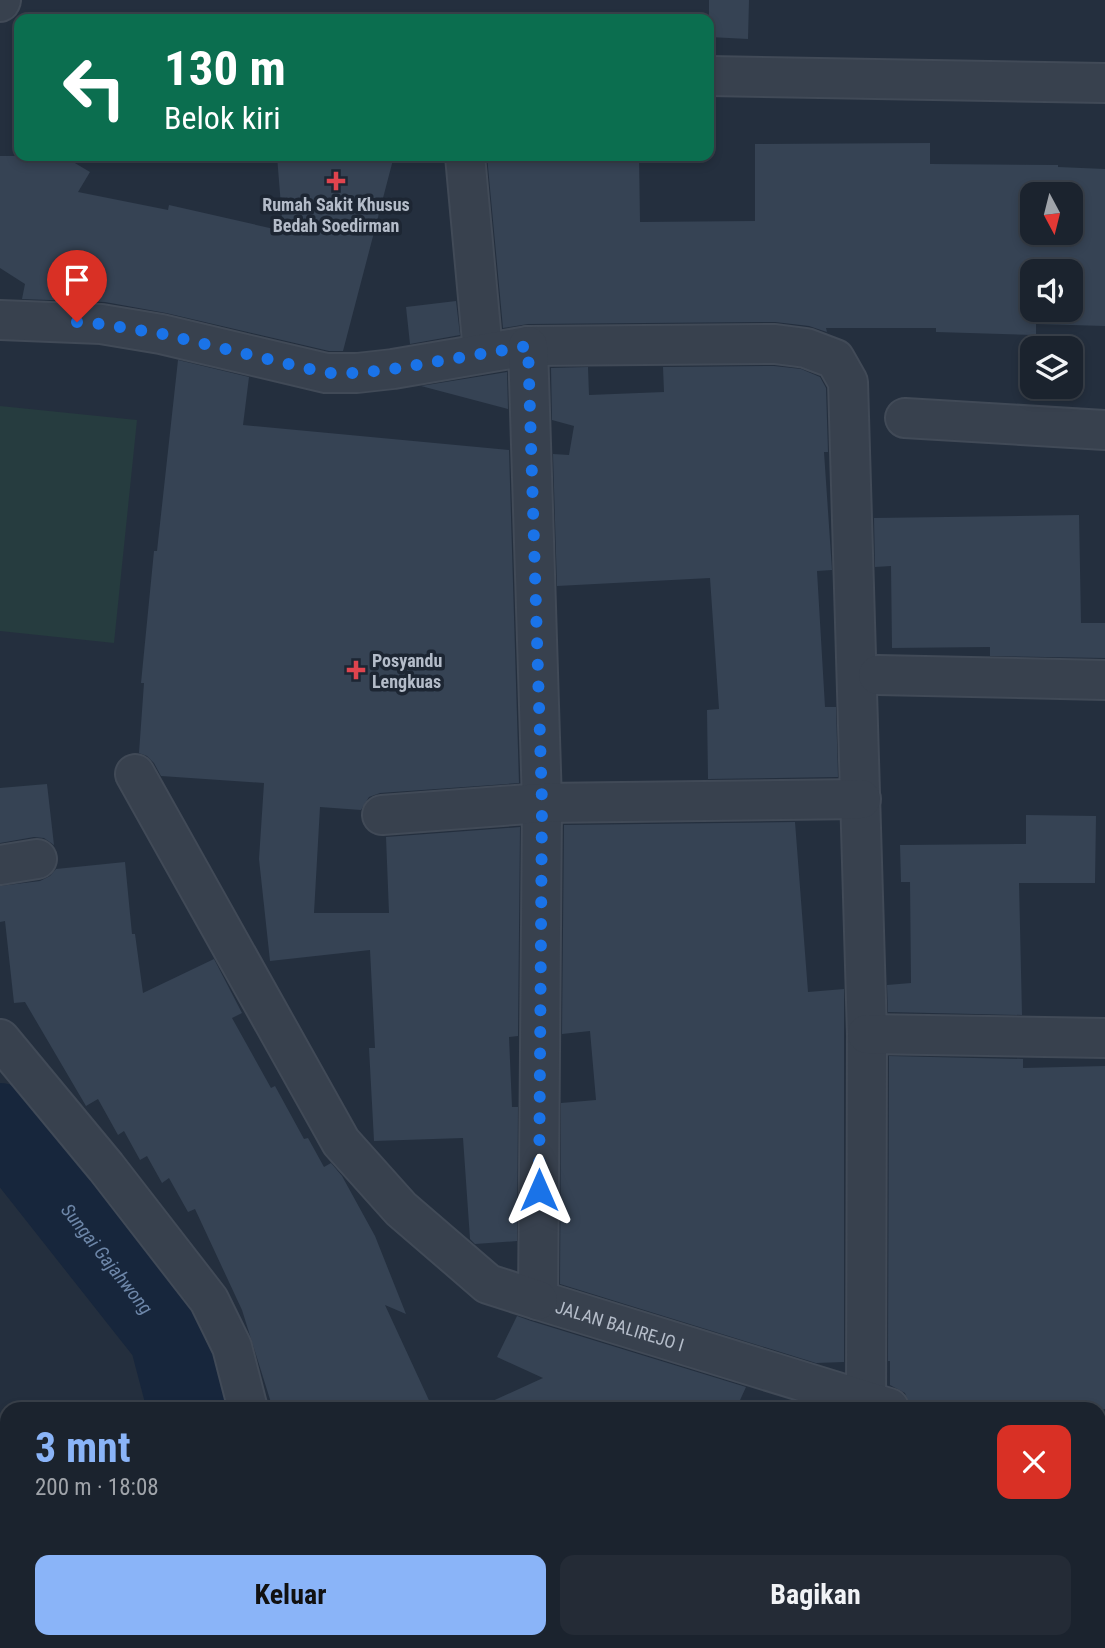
<!DOCTYPE html>
<html lang="id">
<head>
<meta charset="utf-8">
<style>
	body { margin:0; font-family:"Roboto Condensed",sans-serif; background:#242b36; color:#f1f3f6; height:100vh; display:flex; flex-direction:column; font-size:26px; white-space:nowrap }
	* { box-sizing:border-box; margin:0 }
	p { font-size:23px; color:#a0a4aa }
	.icon { flex:none; width:38px; height:38px; fill:none; stroke:currentColor; stroke-width:2; stroke-linecap:round; stroke-linejoin:round }
	.map { position:relative; flex:1; overflow:hidden }
	.details { position:absolute; left:0px; top:1402px; width:1106px; height:247px; display:flex; flex-direction:column; background:#1b232e; border-radius:21px 21px 0 0; box-shadow:0 4px 10px #0003,0 0 0 2px #39404a }
	.details>* { flex:none }
	.guide { position:absolute; left:14px; top:14px; width:700px; height:147px; border-radius:14px; box-shadow:0 4px 10px #0003,0 0 0 2px #39404a; background:#0b6e4f; color:#fff; overflow:hidden }
	.needle { width:46px; rotate:173deg }
	.fabs { position:absolute; left:1020px; top:182px; display:grid; gap:14px }
	.fabs a { display:grid; place-items:center; width:63px; height:63px; border-radius:14px; background:#1b232e; box-shadow:0 4px 10px #0003,0 0 0 2px #39404a; font-size:35px }
	.pin { position:absolute; display:grid; place-items:center; width:60px; height:60px; color:#fff; margin:-72px -30px; border-radius:50% 50% 50% 0; rotate:-45deg; box-shadow:0 0 7px #0007 }
	.pin .icon { rotate:45deg }
	.me { position:absolute; width:77px; margin:-38px; rotate:0deg; stroke-linejoin:round; filter:drop-shadow(0 0 5px #0008) }
	.turn { display:flex; align-items:center; gap:24px; height:147px; padding:0 35px; font-size:32px }
	.turn .icon { width:91px; height:91px; stroke-width:2.5 }
	.turn b { display:block; font-size:49px; line-height:60px }
	.round { display:grid; place-items:center; flex:none; width:74px; height:74px; border-radius:14px; background:#242b36 }
	.summary { display:flex; align-items:center; justify-content:space-between; height:119px; padding:0 35px }
	h1 { font-size:42px; font-weight:700; line-height:52px; color:#8ab4f8 }
	.button { display:flex; gap:14px; margin-top:auto; padding:14px 35px }
	.button a { flex:1; height:80px; border-radius:14px; background:#8ab4f8; color:#111; font-size:28px; font-weight:700; line-height:80px; text-align:center }
	.button a+a { background:#242b36; color:#f1f3f6 }
	.map>svg:first-child { display:block }
	.grass { fill:#263c3f }
	.lines { fill:none; stroke-linecap:round; stroke-linejoin:round }
	.river { stroke:#17263c; stroke-width:80 }
	.building { fill:#364354; fill-rule:evenodd }
	.street-casing { stroke:#414a57; stroke-width:42 }
	.street { stroke:#38414e; stroke-width:38 }
	.route { stroke:#1a73e8; stroke-width:12; stroke-dasharray:0 21.6 }
	.health-dot { fill:#e0444e; stroke:#1d2633; stroke-width:2.5 }
	.labels { text-anchor:middle; dominant-baseline:central; stroke-width:7; stroke-linejoin:round; paint-order:stroke }
	.poi-label { font-size:18px; font-weight:bold; fill:#b4bcc9; stroke:#1d2633 }
	.street-label { font-size:18px; fill:#b4bcc9; stroke:#1d2633 }
	.water-label { font-size:19px; font-style:italic; fill:#6d86a8; stroke:#1d2633 }
</style>
</head>
<body>
<div class="map">
<svg width="1105" height="1648" viewBox="0 0 1105 1648">
	<rect width="100%" height="100%" fill="#242f3e"/>
	<path class="grass" d="M0,406L137,420L114,643L0,631Z"/>
	<g class="lines">
		<g class="river">
			<path id="s1" d="M0,1123L169,1337L188,1409"/>
			<path d="M248,1642L249,1648"/>
		</g>
	</g>
	<path class="building" d="M709,0H749L748,39L709,37Z
		M930,143V164L1058,165V167L1105,169V326L1036,324V335L936,332V328H826L827,332L809,326L775,322L528,324L503,328L487,156H639L640,222L755,221V144ZM1032,194H1071V233H1032ZM1032,271H1071V310H1032Z
		M0,156H63L90,172L78,192L168,210L169,205L283,231L277,156H394L343,351H329L166,313L105,302L22,299L25,284L0,268Z
		M456,301L460,335L410,344L406,307Z
		M178,360L249,377L243,425L509,450L519,783L380,793L369,797L361,810L320,807L314,913H389L386,837L520,827L518,1036L509,1037L512,1107H518L517,1241L475,1244L470,1239L463,1138L374,1141L369,1048H375L370,950L270,961L259,859L264,783L161,776L154,763L147,756L139,753L144,683H141L154,551H157Z
		M774,366L801,369L820,377L826,388L828,452H824L832,570L817,571L825,707H836L838,777L708,779L707,710L719,709L710,578L557,586L553,454L569,455L574,426L552,420L551,368L588,367L589,395L664,392L663,367Z
		M507,372L508,409L421,386Z
		M1079,515L1081,623H1105V658L990,656V647L892,648L891,566L875,567L874,518Z
		M47,784L54,845L44,838L34,837L0,843V788Z
		M1026,815L1096,816L1095,883H1019L1022,1015L888,1012L887,985L911,983L910,882H901L900,845L1026,844Z
		M795,822L808,992L844,989V1362L816,1363L560,1284L561,1103L596,1100L590,1031L562,1034L564,825Z
		M125,862L132,934H135L143,993L214,959L242,1013L232,1018L271,1088L275,1086L304,1139L308,1138L324,1167L331,1163L342,1176L375,1236L406,1314L385,1305L433,1409H273L242,1310L195,1209L188,1212L169,1178L162,1183L147,1156L140,1160L124,1131L118,1135L98,1099L86,1106L25,1002L14,1003L5,921L0,922V886L40,881L50,876L56,869Z
		M889,1056L1023,1059V1068L1105,1066V1409H978V1405L910,1406L905,1393L890,1385V1361H888Z
		M517,1316L531,1321L746,1387L736,1409H475L543,1378L497,1357Z"/>
	<g class="lines">
		<g class="street-casing">
			<g id="street">
				<path d="M0,2L1,0"/>
				<path d="M709,76L1105,83"/>
				<path d="M465,156L483,352"/>
				<path d="M0,320L101,324L161,334L326,373H357L393,369L528,346L775,344L806,348L835,359L848,382L867,1034L866,1409"/>
				<path id="s2" d="M528,346L542,803L538,1300L889,1408"/>
				<path d="M905,418L1105,430"/>
				<path d="M878,675L1105,680"/>
				<path d="M135,774L341,1142L401,1209L488,1284L538,1300"/>
				<path d="M382,815L542,803L861,799"/>
				<path d="M0,865L37,859"/>
				<path d="M867,1034L1105,1038"/>
				<path d="M0,1039L106,1167L209,1300L232,1347L248,1409"/>
				<path d="M1099,1474L1105,1477"/>
				<path d="M296,1642L298,1648"/>
				<path d="M458,1642L462,1648"/>
				<path d="M848,1642L849,1648"/>
			</g>
		</g>
		<use href="#street" class="street"/>
	</g>
	<g class="lines">
		<path class="route" d="M77,322L101,324L162,334L326,373H357L393,369L528,346L542,803L539,1190"/>
	</g>
	<g class="health-dot">
		<path d="M332.5 170.5h7v7h7v7h-7v7h-7v-7h-7v-7h7z"/>
		<path d="M352.5 659.5h7v7h7v7h-7v7h-7v-7h-7v-7h7z"/>
	</g>
	<g class="labels">
		<g class="poi-label">
			<text x="336" y="204">Rumah Sakit Khusus<tspan x="336" dy="21">Bedah Soedirman</tspan></text>
			<text x="372" y="660" text-anchor="start">Posyandu<tspan x="372" dy="21">Lengkuas</tspan></text>
		</g>
		<g class="street-label">
			<text stroke="none"><textPath href="#s2" startOffset="1040">JALAN BALIREJO I</textPath></text>
		</g>
		<g class="water-label">
			<text stroke="none"><textPath href="#s1" startOffset="173">Sungai Gajahwong</textPath></text>
		</g>
	</g>
</svg>
<div class="fabs">
<a><svg class="needle" viewBox="-14 -14 28 28"><path d="M0-13l5 13h-10z" fill="#e53935"/><path d="M0 13l5-13h-10z" fill="#a0a4aa"/></svg></a>
<a><svg class="icon" aria-label="sound" viewBox="0 0 24 24"><path d="M4 9h4l5-4v14l-5-4H4zM17 9q2 3 0 6"/></svg></a>
<a><svg class="icon" aria-label="layers" viewBox="0 0 24 24"><path d="M12 4l9 5-9 5-9-5zM3 14l9 5 9-5"/></svg></a>
</div>
<div class="pin" style="left:77px;top:322px;background:#d93025"><svg class="icon" aria-label="arrive" viewBox="0 0 24 24"><path d="M6 21V4h12l-3 4 3 4H6"/></svg></div>
<svg class="me" style="left:539px;top:1190px" viewBox="-20 -20 40 40"><path d="M0-17L14 15 0 8-14 15z" fill="#1a73e8" stroke="#fff" stroke-width="4"/></svg>
<div class="guide">
<div class="turn"><svg class="icon" aria-label="left" viewBox="0 0 24 24"><path d="M17 20v-9H6M10 6l-5 5 5 5"/></svg><div><b>130 m</b>Belok kiri</div></div>
</div>
<section class="details">
<div class="summary"><div><h1>3 mnt</h1><p>200 m · 18:08</p></div><a class="round" style="background:#d93025;color:#fff"><svg class="icon" aria-label="close" viewBox="0 0 24 24"><path d="M6 6l12 12M18 6L6 18"/></svg></a></div>
<div class="button"><a>Keluar</a><a>Bagikan</a></div>
</section>
</div>
</body>
</html>
